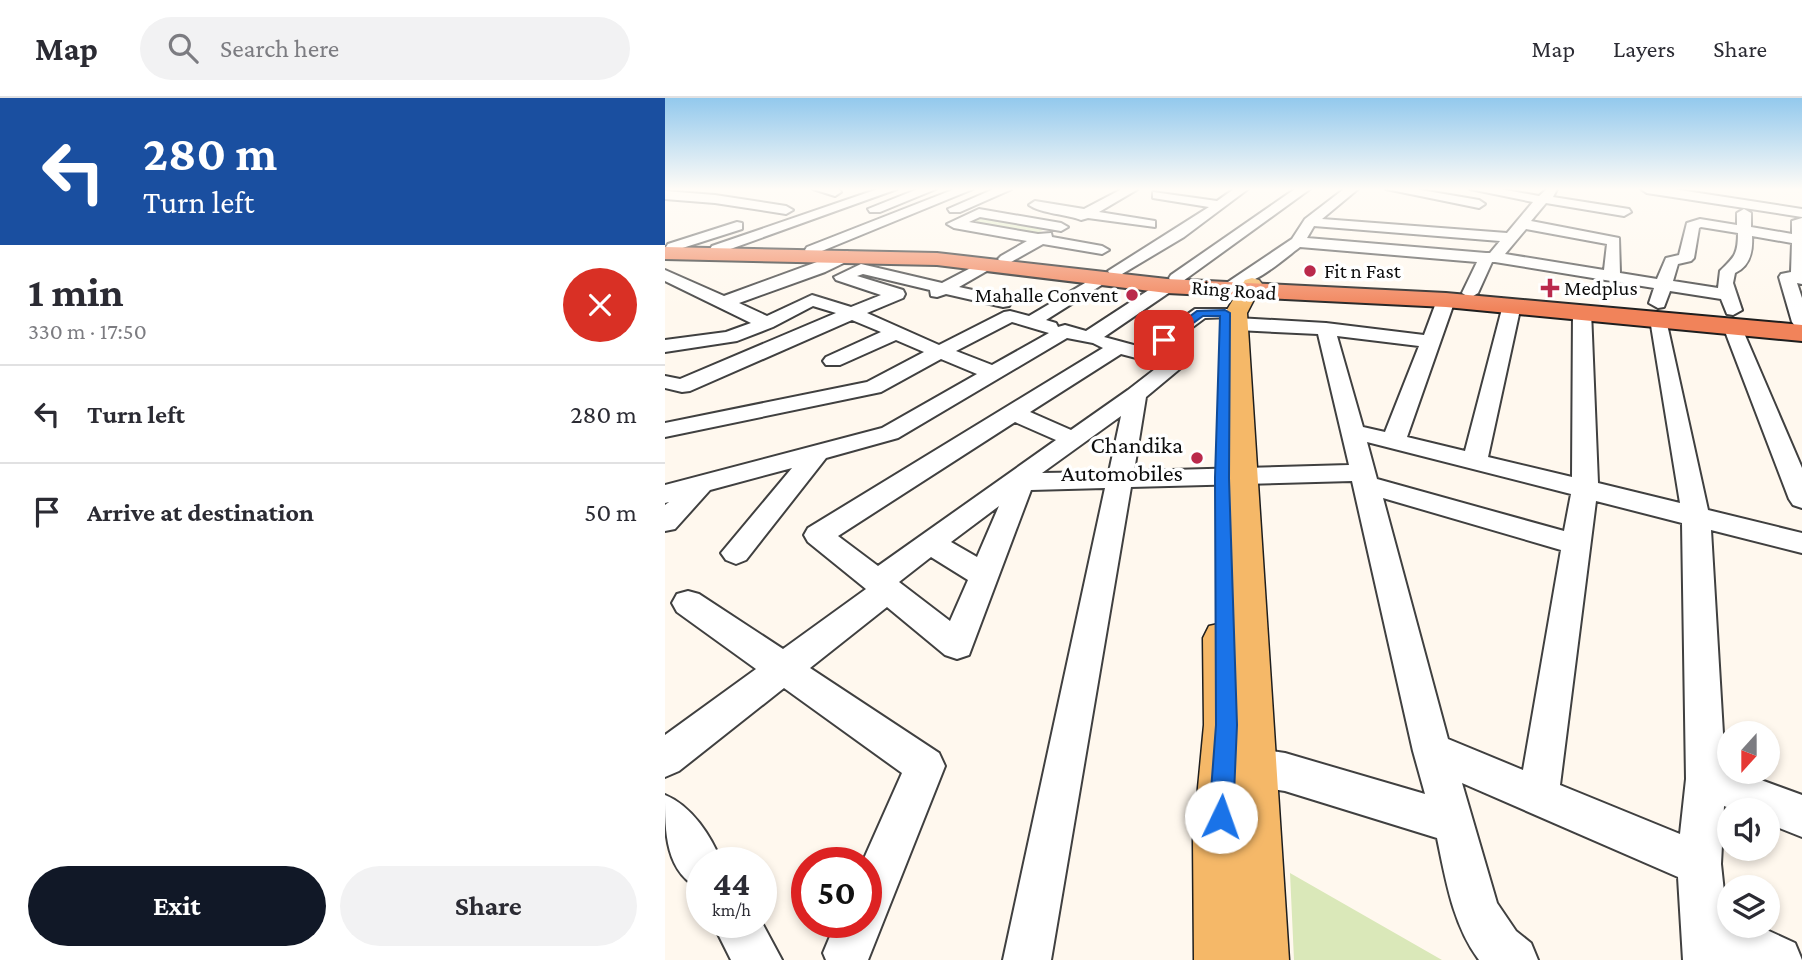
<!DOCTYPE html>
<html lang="en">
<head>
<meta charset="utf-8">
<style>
	body { margin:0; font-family:"Crimson Pro",serif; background:#f2f2f3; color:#2b2b33; height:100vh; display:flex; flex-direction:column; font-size:26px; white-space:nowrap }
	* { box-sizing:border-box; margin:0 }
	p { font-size:23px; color:#7c7c81 }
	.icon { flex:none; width:38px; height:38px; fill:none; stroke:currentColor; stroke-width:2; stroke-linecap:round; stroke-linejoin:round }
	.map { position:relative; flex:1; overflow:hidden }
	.sheet { display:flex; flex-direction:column; background:#fff; width:665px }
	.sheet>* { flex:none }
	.banner { background:#1a4fa0; color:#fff; overflow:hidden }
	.needle { width:46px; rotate:201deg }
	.tools { position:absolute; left:1052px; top:623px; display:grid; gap:14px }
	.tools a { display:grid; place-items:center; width:63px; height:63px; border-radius:50%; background:#fff; box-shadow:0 4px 10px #0003; font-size:35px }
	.speed { position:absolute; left:21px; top:749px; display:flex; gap:14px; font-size:35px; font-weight:700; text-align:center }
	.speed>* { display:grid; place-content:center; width:91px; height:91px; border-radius:50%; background:#fff; box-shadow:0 4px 10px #0003; line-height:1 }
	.speed small { font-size:18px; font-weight:400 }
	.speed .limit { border:10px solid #d22; background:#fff; color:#111 }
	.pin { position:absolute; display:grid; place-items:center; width:60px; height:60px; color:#fff; margin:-30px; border-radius:14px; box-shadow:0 4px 10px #0006 }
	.me { position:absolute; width:77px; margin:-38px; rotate:3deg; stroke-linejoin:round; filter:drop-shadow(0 0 5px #0008) }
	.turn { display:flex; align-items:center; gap:24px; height:147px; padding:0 28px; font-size:32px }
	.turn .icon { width:91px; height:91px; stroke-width:2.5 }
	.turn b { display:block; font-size:49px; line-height:60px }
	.round { display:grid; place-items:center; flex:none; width:74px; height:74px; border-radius:37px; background:#f2f2f3 }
	.summary { display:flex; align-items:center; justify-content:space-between; height:119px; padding:0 28px }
	h1 { font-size:42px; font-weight:700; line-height:52px }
	.primary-button { display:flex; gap:14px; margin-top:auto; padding:14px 28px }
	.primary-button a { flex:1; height:80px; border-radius:42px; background:#111827; color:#fff; font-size:28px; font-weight:700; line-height:80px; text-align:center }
	.primary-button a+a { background:#f2f2f3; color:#2b2b33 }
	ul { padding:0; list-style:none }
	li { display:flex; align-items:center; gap:21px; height:98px; padding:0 28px; border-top:2px solid #e1e1e2 }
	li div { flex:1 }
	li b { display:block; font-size:26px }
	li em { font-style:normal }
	header { display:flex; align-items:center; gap:42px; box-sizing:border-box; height:98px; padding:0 35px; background:#fff; border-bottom:2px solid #e1e1e2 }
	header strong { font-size:33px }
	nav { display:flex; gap:38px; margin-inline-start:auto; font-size:24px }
	.search { width:490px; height:63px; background:#f2f2f3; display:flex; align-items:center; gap:18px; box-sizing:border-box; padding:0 24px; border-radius:38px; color:#7c7c81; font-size:26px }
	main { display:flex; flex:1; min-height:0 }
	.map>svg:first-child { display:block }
	.green { fill:#dae8b9 }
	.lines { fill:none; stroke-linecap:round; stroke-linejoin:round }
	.minor-casing { stroke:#404040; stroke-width:4 }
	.major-casing { stroke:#1e1e1e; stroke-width:3 }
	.highway-casing { stroke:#1e1e1e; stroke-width:4 }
	.minor { fill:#fff; fill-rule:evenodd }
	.major { fill:#f5b868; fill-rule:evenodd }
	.highway { fill:#f1835a; fill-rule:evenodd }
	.route { fill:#1a73e8; stroke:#114b97; stroke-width:2 }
	.poi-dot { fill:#ba294b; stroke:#fff; stroke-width:2.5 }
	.labels { text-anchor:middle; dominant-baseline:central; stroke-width:7; stroke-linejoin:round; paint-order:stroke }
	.far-poi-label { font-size:21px; fill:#0d0d0d; stroke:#fff; text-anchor:start }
	.far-street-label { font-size:21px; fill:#0d0d0d; stroke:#fff }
	.poi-label { font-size:24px; fill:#0d0d0d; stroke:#fff; text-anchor:end }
</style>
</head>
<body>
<header>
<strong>Map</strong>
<div class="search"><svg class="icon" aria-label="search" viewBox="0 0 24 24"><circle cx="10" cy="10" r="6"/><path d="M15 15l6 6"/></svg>Search here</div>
<nav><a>Map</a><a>Layers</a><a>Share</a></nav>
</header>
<main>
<section class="sheet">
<div class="banner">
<div class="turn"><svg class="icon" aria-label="left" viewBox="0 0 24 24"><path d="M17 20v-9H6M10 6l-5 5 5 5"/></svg><div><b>280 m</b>Turn left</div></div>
</div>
<div class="summary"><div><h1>1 min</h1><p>330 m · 17:50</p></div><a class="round" style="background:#d93025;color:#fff"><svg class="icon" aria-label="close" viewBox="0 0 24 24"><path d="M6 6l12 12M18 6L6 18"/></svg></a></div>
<ul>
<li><svg class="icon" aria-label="left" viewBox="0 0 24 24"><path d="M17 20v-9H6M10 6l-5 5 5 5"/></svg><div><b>Turn left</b></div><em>280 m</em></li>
<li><svg class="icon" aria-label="arrive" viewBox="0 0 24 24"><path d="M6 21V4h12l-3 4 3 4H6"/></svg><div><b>Arrive at destination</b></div><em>50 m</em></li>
</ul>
<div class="primary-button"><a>Exit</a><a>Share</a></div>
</section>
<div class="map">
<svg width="1137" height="862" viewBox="0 0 1137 862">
	<rect width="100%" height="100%" fill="#fff8ee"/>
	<path class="green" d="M312,118L383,129L369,137L296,125Z
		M625,775L777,862H629Z"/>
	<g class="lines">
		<g class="minor-casing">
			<path id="minor" d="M148,91H174L176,94L170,98Z
				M213,91H232L57,154L52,155L45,151L47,148Z
				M253,91H271L215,114H205L203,111Z
				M290,91H308L152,155H142L140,152L142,149Z
				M329,91H347L295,114H285L283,111Z
				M457,91H473L434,114L490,123V129L423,120L416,122C402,116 377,116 364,107L370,103L419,111Z
				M569,91H583L519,139L457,176H445L443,173L544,109L488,100V94L552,103Z
				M630,91H645L518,183H506L504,180L506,177Z
				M679,91H693L657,121L842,135L868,104L805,91H835L874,98L882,91H892L888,99L964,111L966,114L959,118L881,105L866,123L954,140L955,175L992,181L1001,160L1014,157L1022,125L1035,121L1072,127V115L1079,111L1086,115V129L1127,136V123L1137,120V186L1132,185L1137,200V229L1130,228L1127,224L1114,179L1116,176L1126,174L1127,145L1087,138C1088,154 1085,168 1070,175L1068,185L1077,212L1068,217L1062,216L1056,201L1005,193L999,209L993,210L984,205L989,190L830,164H827L813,195L805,200L797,195L812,164L635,149C619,161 585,192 565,187L563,184L627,141L640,121ZM649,128L835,143L825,155H821L642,140ZM1036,129L1073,135C1073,157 1069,159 1055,173L1053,190L1008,183L1013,166L1026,163L1029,160L1034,130ZM861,131L942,146L939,172L840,156Z
				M721,91H750L814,102L820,106L814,110Z
				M976,91H1008L1137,111V119L982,95Z
				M0,93L50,97L121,108L128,112L121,116L50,105L0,101Z
				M314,111L396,125L403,129L396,133L315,119L304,124L373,136L386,135L387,139L437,148L444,152L437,156L378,146L346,164H336L333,161L336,158L362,143L289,130L282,126Z
				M72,124L77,125V131L8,153L1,149L3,146Z
				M182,153L190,158L187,161L160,174L74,205L102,218L147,197L186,209L216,197L171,182L169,179L196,166L277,185L321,162L327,164L329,167L327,170L294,189L344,200L347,204L344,208L338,209L281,196L272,199L266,198L265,192L198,176L192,178L238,192L240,196L238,200L202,215L274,247L339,214L345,213L364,218L437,175L443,177L445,180L443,183L381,222L391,225L393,229L400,227L421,233L496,184H508L510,188L508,192L439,239L476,249L530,211H566L569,215L566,219L540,220L486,260L479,262L456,256L365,314L406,332L463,292L503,261H517L520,265L517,269L481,299L469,373L684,367L653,236L572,232L563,226L572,220L661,225L759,237L772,202L781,197L790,202L742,339L800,353L838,207L847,202L856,207L823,359L907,379L908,213L917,208L926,213L933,385L1015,405L985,221L994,216L1000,217L1043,412L1137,435V455L1046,432L1060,669L1064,670V674H1074L1137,697V739L1102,725V712H1070L1059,708L1056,766L1061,813L1064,815V828H1093L1130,845L1137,862H1018L1013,779L797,685L832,805L851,833L866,845L873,862H814C788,827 781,783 772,740L620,693L588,688L574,682L568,669L574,656L588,650L620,655L760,696L748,653L687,383L466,389L386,862H338L440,390L366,392L304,557L292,561L280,557L222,509L145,570L274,655L280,668L203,862H161L158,855L171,824H201V765H197L237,675L119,590L14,673L0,679V637L91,571L12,514L7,505L12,496L23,493L34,496L118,551L201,491L143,444L139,437L143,430L438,250L428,245L402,240L233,340L161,360L81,462L71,466L61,462L56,455L127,370L45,392L10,431L0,433V407L4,404L0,405V387L217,330L312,276L276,261L216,294L0,339V325L202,284L259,254L231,242L175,267H161L158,263L161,259L216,234L187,222L25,293L17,294L0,290V278L15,281L171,215L148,208L108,229L72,243L0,254V242L61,234L86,225L0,183V172L59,198ZM347,224L384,235L327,267L291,253ZM672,238L754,248L720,334L698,329ZM456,318L444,374L377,375ZM350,324L391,342L213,468L173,438ZM702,344L906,396L899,433L712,381ZM718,400L896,452L858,672L783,641ZM931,403L1017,425L1021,681L1015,736L895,687ZM334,408L312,459L286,444ZM266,459L303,482L285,523L234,484Z
				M1067,222L1076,228L1137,370V410L1128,407L1124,401L1058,228Z
				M0,697C27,708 46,738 57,765H37V792C0,775 0,734 0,697Z
				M96,823L117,862H66L47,824Z"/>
		</g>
		<g class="major-casing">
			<path id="major" d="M587,180L594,182L597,186L582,215L624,862H529L528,742L539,627L538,540L544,528L562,524L560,215L580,182Z"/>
		</g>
		<g class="highway-casing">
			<path id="highway" d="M0,149L272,155L502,181L781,195L1137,227V243L781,209L502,195L272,167L0,161Z"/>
		</g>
		<use href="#minor" class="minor"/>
		<use href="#major" class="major"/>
		<use href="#highway" class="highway"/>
	</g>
	<linearGradient id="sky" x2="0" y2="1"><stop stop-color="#93c9ed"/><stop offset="0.43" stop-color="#fffcf7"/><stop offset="1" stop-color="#fffcf7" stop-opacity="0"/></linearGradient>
	<rect width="1137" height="212" fill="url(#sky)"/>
	<path class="route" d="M560,212L565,215L564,380L572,627L568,719L564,727L556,731L548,727L544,719L551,627L550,380L555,218H538L502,244L493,242L532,213Z"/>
	<g class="poi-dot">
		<circle cx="645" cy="173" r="7"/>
		<path d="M881.5 179.5h7v7h7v7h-7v7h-7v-7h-7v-7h7z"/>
		<circle cx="467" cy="197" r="7"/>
		<circle cx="532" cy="360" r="7"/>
	</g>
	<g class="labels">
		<g class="far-poi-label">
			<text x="659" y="173">Fit n Fast</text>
			<text x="899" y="190">Medplus</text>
			<text x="453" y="197" text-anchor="end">Mahalle Convent</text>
		</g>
		<g class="far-street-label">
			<text transform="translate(569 192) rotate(4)">Ring Road</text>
		</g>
		<g class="poi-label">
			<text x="518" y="346">Chandika<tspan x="518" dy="28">Automobiles</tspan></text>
		</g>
	</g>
</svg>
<div class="tools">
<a><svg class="needle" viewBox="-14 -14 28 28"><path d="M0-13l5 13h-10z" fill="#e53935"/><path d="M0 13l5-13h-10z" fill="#7c7c81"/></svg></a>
<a><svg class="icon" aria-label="sound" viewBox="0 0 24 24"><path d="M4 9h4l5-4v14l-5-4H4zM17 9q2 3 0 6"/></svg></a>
<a><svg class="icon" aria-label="layers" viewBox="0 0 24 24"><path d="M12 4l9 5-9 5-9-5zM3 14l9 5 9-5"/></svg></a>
</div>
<div class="speed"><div>44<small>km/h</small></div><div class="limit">50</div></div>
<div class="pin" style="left:499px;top:242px;background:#d93025"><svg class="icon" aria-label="arrive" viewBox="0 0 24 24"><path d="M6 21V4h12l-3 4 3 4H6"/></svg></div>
<svg class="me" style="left:556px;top:719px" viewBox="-20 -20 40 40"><circle r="19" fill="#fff"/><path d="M0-13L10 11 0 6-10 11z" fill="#1a73e8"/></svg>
</div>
</main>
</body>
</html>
